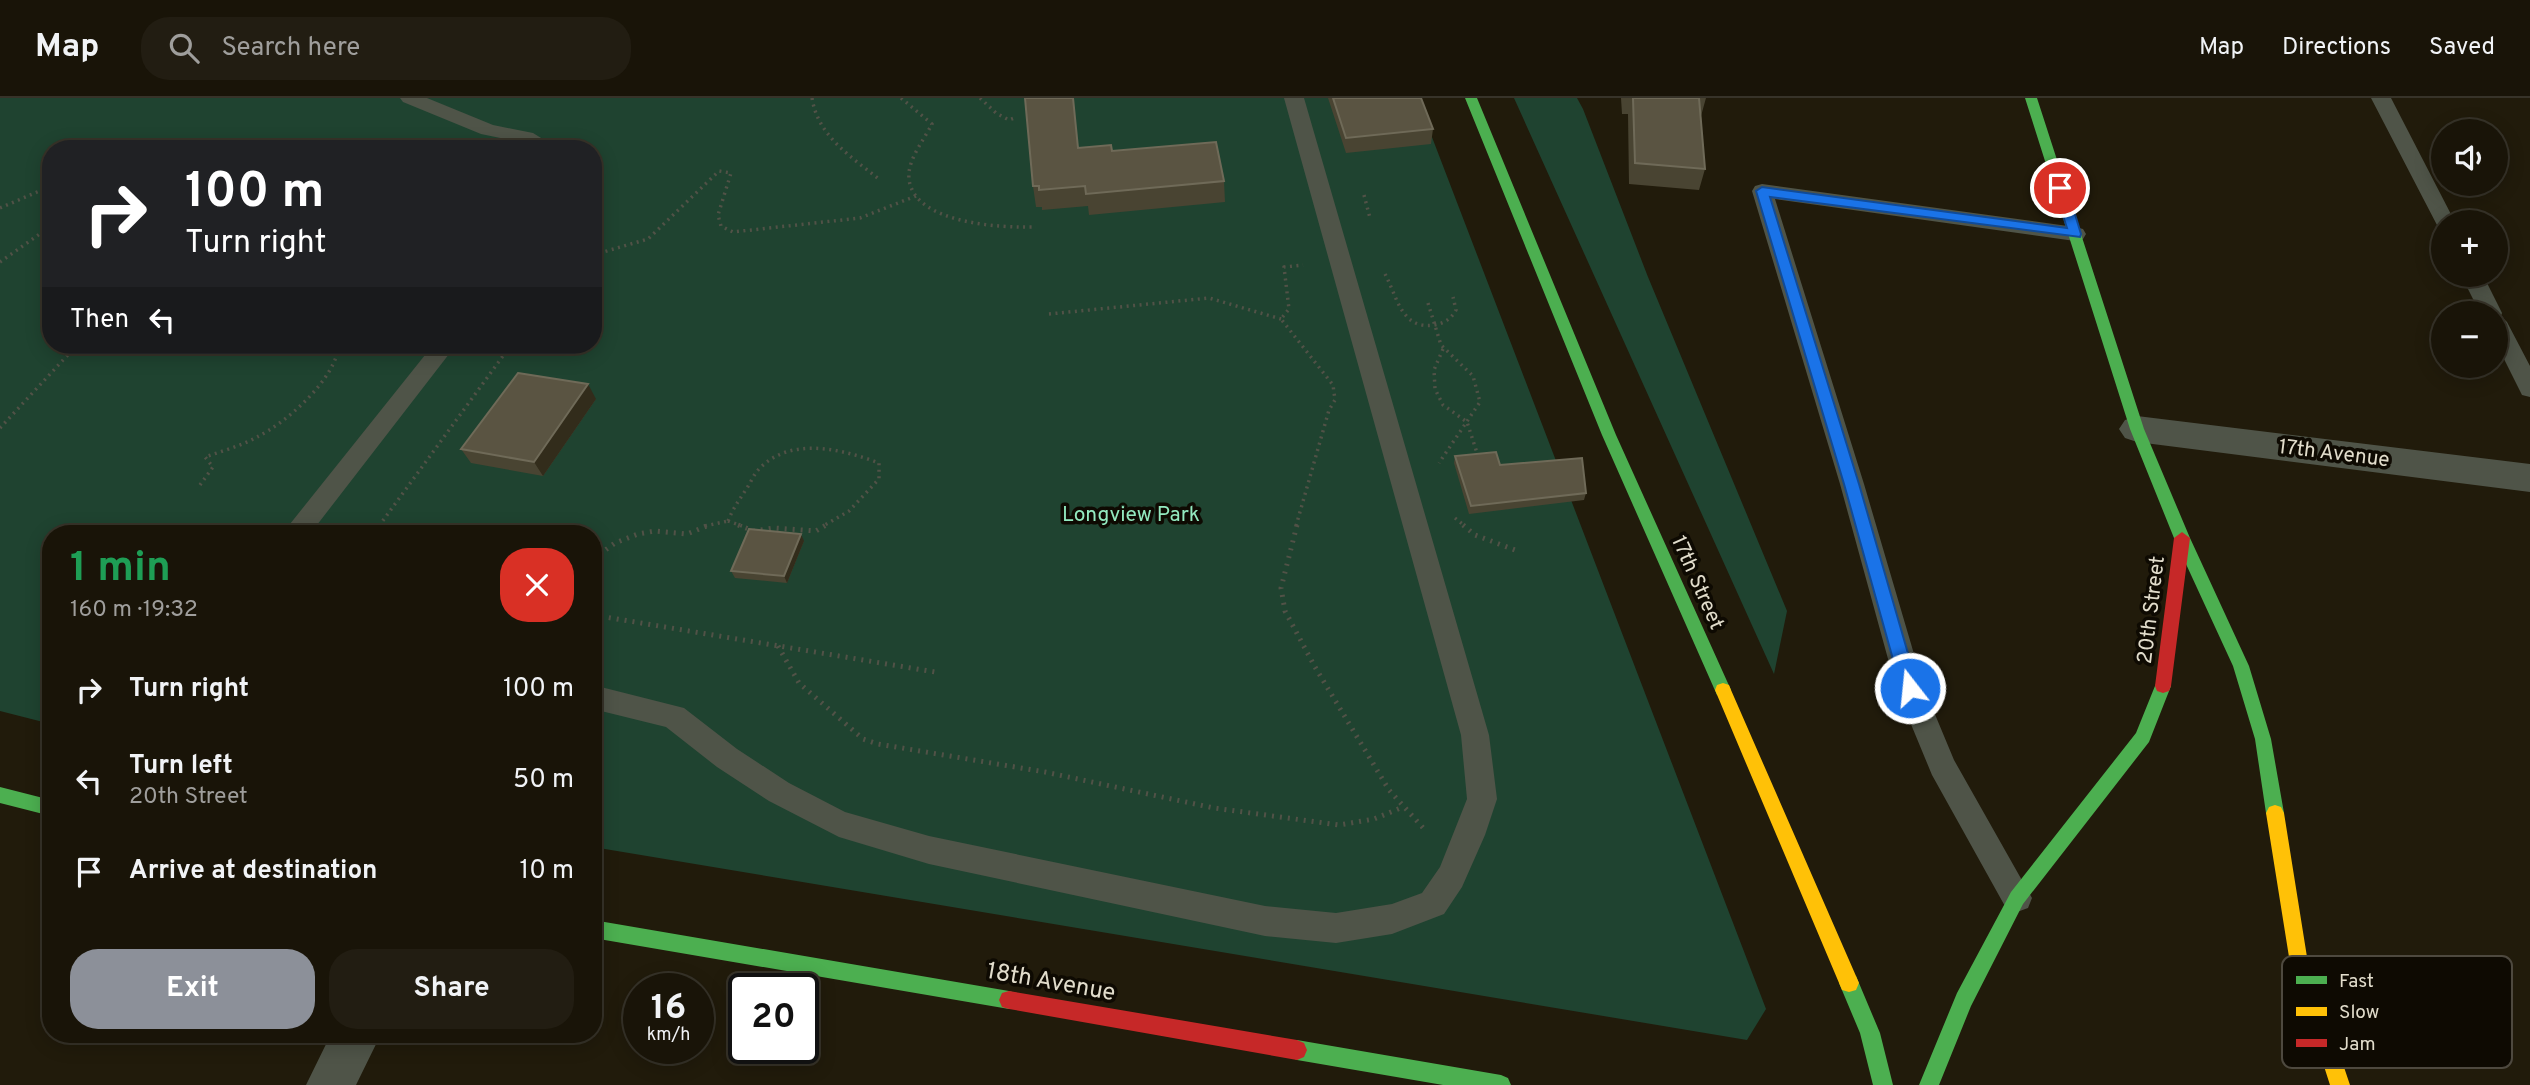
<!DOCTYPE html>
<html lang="en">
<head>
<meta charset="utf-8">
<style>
	body { margin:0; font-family:Overpass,sans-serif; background:#221d12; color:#f1f3f6; height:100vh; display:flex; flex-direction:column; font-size:26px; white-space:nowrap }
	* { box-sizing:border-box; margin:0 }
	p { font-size:23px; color:#9f9e9c }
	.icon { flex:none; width:38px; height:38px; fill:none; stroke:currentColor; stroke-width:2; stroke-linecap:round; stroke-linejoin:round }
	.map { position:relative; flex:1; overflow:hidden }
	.details { position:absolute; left:42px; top:427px; width:560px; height:518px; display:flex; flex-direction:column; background:#191408; border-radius:28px; box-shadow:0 4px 18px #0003,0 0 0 2px #373329 }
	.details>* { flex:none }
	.banner { position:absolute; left:42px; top:42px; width:560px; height:214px; border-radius:28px; box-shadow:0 4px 18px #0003,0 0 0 2px #373329; background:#202124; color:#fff; overflow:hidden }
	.buttons { position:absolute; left:2431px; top:21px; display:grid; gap:14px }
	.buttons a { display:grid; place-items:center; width:77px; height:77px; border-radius:50%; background:#191408; box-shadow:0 4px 18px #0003,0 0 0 2px #373329; font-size:35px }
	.speed { position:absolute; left:623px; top:875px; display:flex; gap:14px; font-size:35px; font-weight:700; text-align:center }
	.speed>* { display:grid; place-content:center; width:91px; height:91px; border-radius:50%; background:#191408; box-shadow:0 4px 18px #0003,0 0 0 2px #373329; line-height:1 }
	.speed small { font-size:18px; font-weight:400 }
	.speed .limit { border:4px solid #111; border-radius:10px; background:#fff; color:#111 }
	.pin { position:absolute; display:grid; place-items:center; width:60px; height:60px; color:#fff; margin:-30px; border:4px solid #fff; border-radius:50%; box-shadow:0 2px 7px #0007 }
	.me { position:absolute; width:77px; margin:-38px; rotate:344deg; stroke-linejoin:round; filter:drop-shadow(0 0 5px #0008) }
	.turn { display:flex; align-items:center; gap:24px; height:147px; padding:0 28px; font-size:32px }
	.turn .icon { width:91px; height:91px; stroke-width:2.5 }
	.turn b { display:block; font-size:49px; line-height:60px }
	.then { display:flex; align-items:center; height:66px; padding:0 28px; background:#0003; gap:14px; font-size:26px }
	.round { display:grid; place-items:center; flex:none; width:74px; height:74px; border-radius:28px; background:#221d12 }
	.overview { display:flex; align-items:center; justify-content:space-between; height:119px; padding:0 28px }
	h1 { font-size:42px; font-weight:700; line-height:52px; color:#1e9e55 }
	.cta { display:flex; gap:14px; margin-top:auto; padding:14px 28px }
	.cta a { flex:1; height:80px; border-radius:28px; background:#8c9099; color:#fff; font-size:28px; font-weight:700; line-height:80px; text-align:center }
	.cta a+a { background:#221d12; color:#f1f3f6 }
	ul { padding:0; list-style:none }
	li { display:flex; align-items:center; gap:21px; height:91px; padding:0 28px }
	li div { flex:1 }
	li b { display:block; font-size:26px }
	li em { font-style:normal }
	header { display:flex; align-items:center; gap:42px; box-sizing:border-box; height:98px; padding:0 35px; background:#191408; border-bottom:2px solid #373329 }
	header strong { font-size:33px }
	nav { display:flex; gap:38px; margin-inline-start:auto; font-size:24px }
	.search { width:490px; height:63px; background:#221d12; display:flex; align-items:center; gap:18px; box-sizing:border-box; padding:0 24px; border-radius:28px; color:#9f9e9c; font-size:26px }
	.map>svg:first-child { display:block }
	.green { fill:#1f4330; fill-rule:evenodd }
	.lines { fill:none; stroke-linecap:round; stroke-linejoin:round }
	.path-far1 { stroke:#515247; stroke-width:3.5; stroke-dasharray:2 4.5; stroke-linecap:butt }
	.path { stroke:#515247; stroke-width:5; stroke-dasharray:2 6; stroke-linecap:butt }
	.lane { fill:#4f5448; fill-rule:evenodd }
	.street { fill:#4f5448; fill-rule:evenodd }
	.fast { fill:#4caf50; fill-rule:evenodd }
	.slow { fill:#ffc107; fill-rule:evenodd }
	.jam { fill:#c62828; fill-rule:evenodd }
	.wall { fill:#494432 }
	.shaded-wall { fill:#322c1b }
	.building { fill:#5a5442; stroke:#6f6a58; stroke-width:2 }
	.route { fill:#1a73e8; stroke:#114b97; stroke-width:2 }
	.labels { text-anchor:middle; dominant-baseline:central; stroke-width:7; stroke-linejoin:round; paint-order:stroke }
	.street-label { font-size:21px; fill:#e2ddcc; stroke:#0e0a02 }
	.park-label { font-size:21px; fill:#93eac0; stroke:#0e0a02 }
	.near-street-label { font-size:24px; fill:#e2ddcc; stroke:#0e0a02 }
	.key { fill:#0e0a02; stroke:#4e493f; stroke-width:2 }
	.key-label { font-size:19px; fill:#e2ddcc }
</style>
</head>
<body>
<header>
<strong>Map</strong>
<div class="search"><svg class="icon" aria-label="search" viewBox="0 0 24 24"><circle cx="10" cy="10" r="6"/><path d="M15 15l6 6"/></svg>Search here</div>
<nav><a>Map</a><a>Directions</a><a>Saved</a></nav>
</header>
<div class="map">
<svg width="2530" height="987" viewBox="0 0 2530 987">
	<rect width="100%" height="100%" fill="#211b0b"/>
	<path class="green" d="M0,0H1417L1766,911L1747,942L593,749V436H51V626L0,613ZM51,51H593V247H51Z
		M1514,0H1577L1583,11L1648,179L1787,513L1774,576Z"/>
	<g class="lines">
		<path class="path-far1" d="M812,0C818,39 852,59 880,82
			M901,0L932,26C924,42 907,62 909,81C914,126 1002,130 1036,129
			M980,0L996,15L1009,22L1017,19
			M1364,97L1370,120
			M0,110L51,88
			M593,157L648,141L719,73L731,75L718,117L721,128L733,134L860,120L916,98
			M0,164L51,128
			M1385,176C1397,198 1401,232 1434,227C1445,225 1451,221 1456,212L1453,199
			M1428,205L1441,247L1473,278L1480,304L1439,365
			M1049,216L1209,200L1281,221
			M1443,251L1434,272L1435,291L1443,307L1467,324L1479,361
			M0,330L77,247
			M200,387L213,369L205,359C222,353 241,348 257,339C287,324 335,282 339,247
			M1455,420L1465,428
			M728,423L742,428
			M728,423C733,410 740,401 747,390C751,384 754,376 759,371C790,338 842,351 879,365V381L849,413L823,428
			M379,428L511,247
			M705,428L728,423
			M1296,428L1329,312L1335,302L1333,287L1281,221L1289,211L1284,169L1303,167"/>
		<path class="path" d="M738,427L754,433L774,430L816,433L826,427
			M1297,427L1281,490L1285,513L1315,569L1389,692L1425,732
			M1463,427L1475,437L1515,452
			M374,436L381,427
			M593,461L615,445L638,436L655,433L687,436L709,427
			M593,517L935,574
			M778,548L799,585L863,641L878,646L1045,674L1214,710L1339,727L1374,721L1403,709"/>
		<path class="lane" d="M400,0H427L493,27L533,35L559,51H533L520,44L481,36L403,4Z
			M1284,0H1304L1489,637L1497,701L1485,737L1462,789L1444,816L1392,836L1336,845L1265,838L929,766L839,739L769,703L717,669L666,629L593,611V587L684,610L737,651L789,685L845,714L929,738L1265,808L1336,815L1392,806L1422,795L1440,769L1467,701L1461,637Z
			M2371,0H2391L2455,124H2443V130L2438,129Z
			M1762,86L2075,129L2083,131L2086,136L2083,141L2075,143L1775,101L1864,386L1924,590L1954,662L2032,800L2028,810L2017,814L2006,810L1932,677L1896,590L1840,386L1752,93L1755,88Z
			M2461,177H2483L2502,215L2501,218L2507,224L2530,268V299L2522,297L2496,245V215H2480Z
			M433,247H456L310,436H282Z"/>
		<path class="street" d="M2137,318L2530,366V394L2137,344L2125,340L2119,331L2125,322Z
			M331,936H381L356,987H306Z"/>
		<path class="fast" d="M1465,0H1477L1616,337L1731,592L1729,597L1723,599L1717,597L1602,337Z
			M2025,0H2037L2144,331L2190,440L2249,568L2271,641L2284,715L2281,721L2275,723L2269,721L2266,715L2255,641L2233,568L2174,440L2130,331Z
			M2163,581L2169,583L2171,588L2149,644L2023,806L1971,908L1939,987H1919L1957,895L2011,794L2136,635L2157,583Z
			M0,689L51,702V718L0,705Z
			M593,822L1009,893L1016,895L1019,902L1016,909L1009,911L593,840Z
			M1849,876L1856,878L1880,935L1893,987H1873L1860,935L1839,885L1842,878Z
			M1297,942L1501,977L1508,980L1511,987H1443L1297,962L1290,959L1287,952L1290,945Z"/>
		<path class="slow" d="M1723,585L1729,587L1731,592L1856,878L1859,885L1856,892L1849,894L1842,892L1715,592L1717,587Z
			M2275,707L2281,709L2284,715L2307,859L2350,987H2330L2289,859L2266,715L2269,709Z"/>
		<path class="jam" d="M2182,434L2190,440L2171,588L2169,593L2163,595L2157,593L2155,588L2174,440Z
			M1009,893L1297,942L1304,945L1307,952L1304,959L1297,962L1009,911L1002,909L999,902L1002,895Z"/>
	</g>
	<path class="wall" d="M1328,0H1421L1433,31L1431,46L1346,55Z
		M1621,0H1706L1701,18L1705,71L1699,92L1629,86L1628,16H1622Z
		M1079,50L1112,53L1224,83L1225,104L1089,117L1088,108L1042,112V109H1036L1033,88Z
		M596,301L543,378L471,365L461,351Z
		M1455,358L1500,367L1586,395L1584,402L1469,416L1454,365Z
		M804,443L787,485L735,480L731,473Z"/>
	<path class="shaded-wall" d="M588,286L596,301L543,378L534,364Z
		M801,436L804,443L787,485L784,478Z"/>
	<path class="building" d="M1025,0H1073L1078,50L1111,47L1112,53L1216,44L1224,83L1086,96L1085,88L1039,92V88H1033Z
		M1333,0H1421L1433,31L1346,40Z
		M1633,0H1699L1705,71L1635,65Z
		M518,275L588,286L534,364L461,351Z
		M1496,354L1500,367L1582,360L1586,395L1471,408L1455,358Z
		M749,431L801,436L784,478L731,473Z"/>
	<path class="route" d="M2060,86L2067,90L2081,136L2080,139L1770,99L1859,386L1918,590L1916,595H1904L1901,590L1844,386L1756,93L1762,89L2067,130L2054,90Z"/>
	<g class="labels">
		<g class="street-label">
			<text transform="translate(2334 356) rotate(7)">17th Avenue</text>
			<text transform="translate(1697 485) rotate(66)">17th Street</text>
			<text transform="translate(2152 512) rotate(-83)">20th Street</text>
		</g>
		<g class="park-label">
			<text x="1131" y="417">Longview Park</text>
		</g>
		<g class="near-street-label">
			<text transform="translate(1051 885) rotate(10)">18th Avenue</text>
		</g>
	</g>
	<rect x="2282" y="858" width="230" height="112" rx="10" class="key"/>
	<rect x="2296" y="878" width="31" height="8" fill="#4caf50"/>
	<rect x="2296" y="909" width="31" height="9" fill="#ffc107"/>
	<rect x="2296" y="941" width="31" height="8" fill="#c62828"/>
	<g class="key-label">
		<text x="2339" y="889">Fast</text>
		<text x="2339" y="920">Slow</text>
		<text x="2339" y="952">Jam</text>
	</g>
</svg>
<div class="buttons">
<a><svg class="icon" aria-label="sound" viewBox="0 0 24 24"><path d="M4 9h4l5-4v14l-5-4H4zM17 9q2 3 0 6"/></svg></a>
<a>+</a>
<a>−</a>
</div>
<div class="speed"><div>16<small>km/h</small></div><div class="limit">20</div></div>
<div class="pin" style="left:2060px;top:90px;background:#d93025"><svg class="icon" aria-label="arrive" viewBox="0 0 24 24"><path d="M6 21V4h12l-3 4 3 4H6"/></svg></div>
<svg class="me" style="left:1910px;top:590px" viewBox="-20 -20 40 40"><circle r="17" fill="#1a73e8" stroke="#fff" stroke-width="3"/><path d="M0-11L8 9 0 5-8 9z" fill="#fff"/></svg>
<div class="banner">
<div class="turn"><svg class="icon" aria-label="right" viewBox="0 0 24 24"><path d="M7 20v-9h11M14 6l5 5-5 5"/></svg><div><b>100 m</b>Turn right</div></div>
<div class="then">Then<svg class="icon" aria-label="left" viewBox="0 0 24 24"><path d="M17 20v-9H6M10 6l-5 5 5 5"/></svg></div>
</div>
<section class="details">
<div class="overview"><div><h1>1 min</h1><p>160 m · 19:32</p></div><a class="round" style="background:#d93025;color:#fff"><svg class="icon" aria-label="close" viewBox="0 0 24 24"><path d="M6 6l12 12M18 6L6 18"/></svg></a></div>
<ul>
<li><svg class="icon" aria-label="right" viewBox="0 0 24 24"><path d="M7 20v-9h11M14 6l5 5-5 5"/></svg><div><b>Turn right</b></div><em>100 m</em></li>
<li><svg class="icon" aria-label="left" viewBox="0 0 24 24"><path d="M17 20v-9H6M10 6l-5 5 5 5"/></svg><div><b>Turn left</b><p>20th Street</p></div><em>50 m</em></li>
<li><svg class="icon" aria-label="arrive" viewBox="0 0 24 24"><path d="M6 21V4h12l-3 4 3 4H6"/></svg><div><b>Arrive at destination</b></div><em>10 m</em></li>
</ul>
<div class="cta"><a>Exit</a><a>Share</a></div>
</section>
</div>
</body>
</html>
